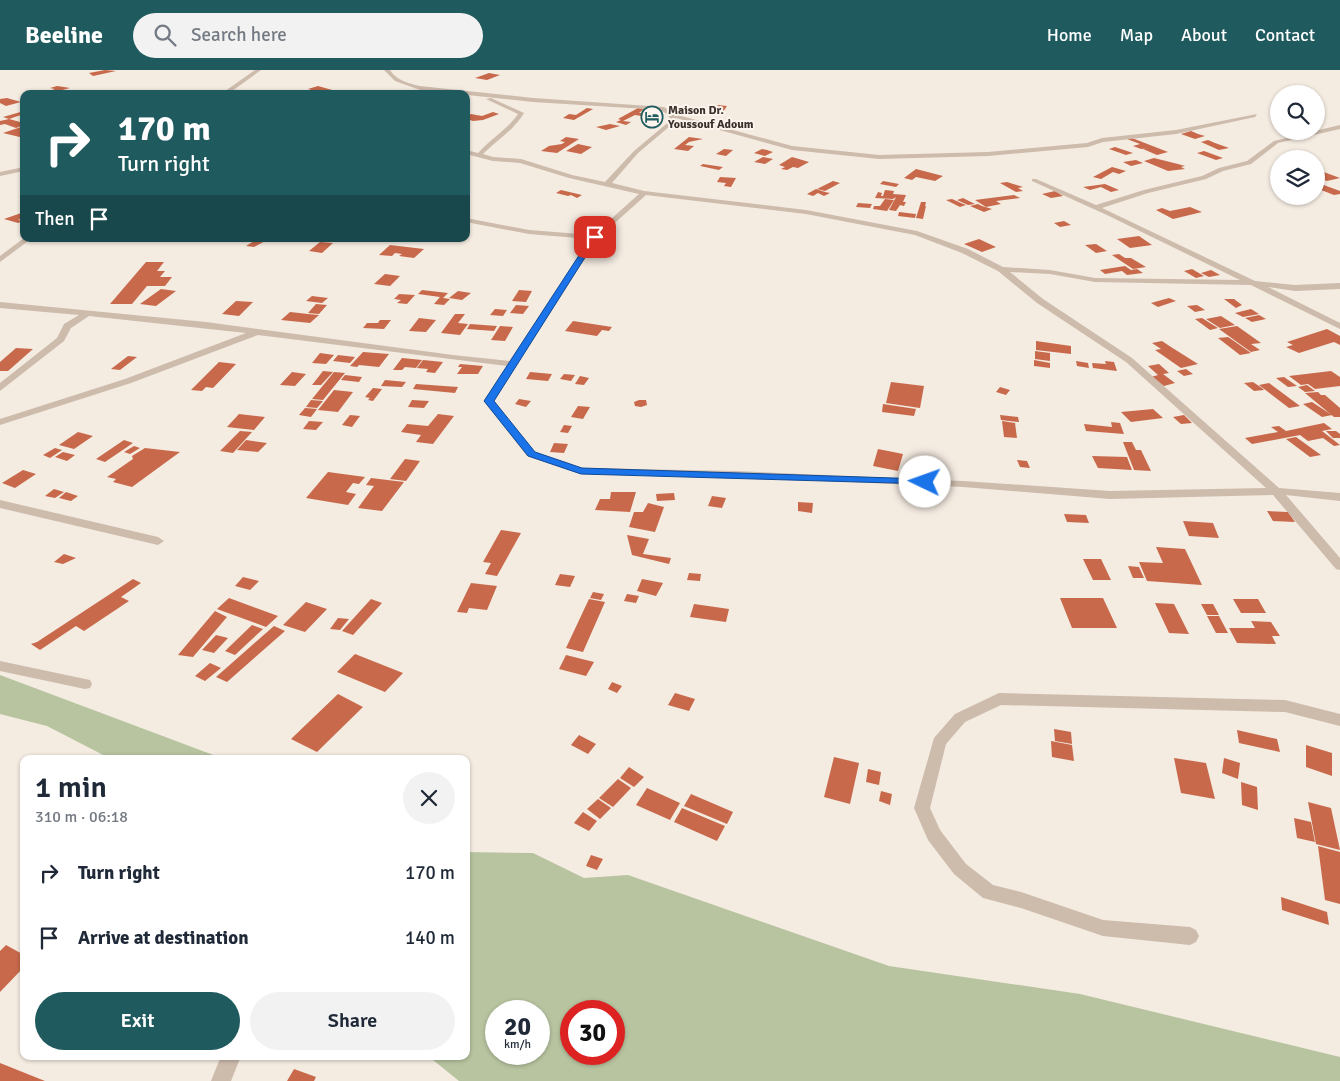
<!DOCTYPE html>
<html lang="en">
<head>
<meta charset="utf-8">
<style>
	body { margin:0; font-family:Signika,sans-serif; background:#f2f2f3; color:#1f2937; height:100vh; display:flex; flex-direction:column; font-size:19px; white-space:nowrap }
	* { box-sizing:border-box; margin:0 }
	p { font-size:16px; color:#747a83 }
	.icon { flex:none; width:28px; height:28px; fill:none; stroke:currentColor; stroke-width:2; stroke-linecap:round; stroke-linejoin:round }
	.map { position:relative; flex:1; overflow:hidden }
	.side { position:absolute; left:20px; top:685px; width:450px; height:305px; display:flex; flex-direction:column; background:#fff; border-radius:10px; box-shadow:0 1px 4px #0004 }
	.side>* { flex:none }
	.top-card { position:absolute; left:20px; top:20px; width:450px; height:152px; border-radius:10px; box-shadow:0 1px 4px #0004; background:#1f5a5e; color:#fff; overflow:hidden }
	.buttons { position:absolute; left:1270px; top:15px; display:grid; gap:10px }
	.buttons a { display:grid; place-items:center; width:55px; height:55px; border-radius:50%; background:#fff; box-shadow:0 1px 4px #0004; font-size:25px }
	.speed { position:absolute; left:485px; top:930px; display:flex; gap:10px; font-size:25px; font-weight:700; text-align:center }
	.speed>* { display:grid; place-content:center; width:65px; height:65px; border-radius:50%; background:#fff; box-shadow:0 1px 4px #0004; line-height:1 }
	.speed small { font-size:12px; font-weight:400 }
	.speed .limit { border:8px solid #d22; background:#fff; color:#111 }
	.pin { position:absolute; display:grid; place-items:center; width:42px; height:42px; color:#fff; margin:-21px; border-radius:10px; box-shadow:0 2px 8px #0006 }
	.me { position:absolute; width:55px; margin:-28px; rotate:273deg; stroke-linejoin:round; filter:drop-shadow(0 0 4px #0008) }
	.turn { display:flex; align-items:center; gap:18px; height:105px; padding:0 15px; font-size:22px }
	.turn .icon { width:65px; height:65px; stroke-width:2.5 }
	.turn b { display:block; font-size:35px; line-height:42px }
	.then { display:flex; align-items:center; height:48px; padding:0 15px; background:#0003; gap:10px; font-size:19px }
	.round { display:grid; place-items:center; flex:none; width:52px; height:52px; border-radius:26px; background:#f2f2f3 }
	.headline { display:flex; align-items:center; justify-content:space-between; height:85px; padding:0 15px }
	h1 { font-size:30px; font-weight:600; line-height:38px }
	.primary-button { display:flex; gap:10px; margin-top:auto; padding:10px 15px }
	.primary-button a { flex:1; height:58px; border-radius:30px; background:#1f5a5e; color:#fff; font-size:20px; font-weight:600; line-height:58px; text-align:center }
	.primary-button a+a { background:#f2f2f3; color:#1f2937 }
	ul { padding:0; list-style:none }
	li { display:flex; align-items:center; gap:15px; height:65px; padding:0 15px }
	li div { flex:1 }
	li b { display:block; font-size:19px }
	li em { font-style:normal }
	header { display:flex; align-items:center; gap:30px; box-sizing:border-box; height:70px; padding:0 25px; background:#1f5a5e; color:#fff }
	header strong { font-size:24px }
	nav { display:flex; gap:28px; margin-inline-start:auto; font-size:18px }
	.search { width:350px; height:45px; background:#f2f2f3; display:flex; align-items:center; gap:12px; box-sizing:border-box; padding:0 18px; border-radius:28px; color:#747a83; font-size:19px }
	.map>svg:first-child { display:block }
	.green { fill:#b8c4a0; fill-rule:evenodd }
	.building { fill:#c8694b }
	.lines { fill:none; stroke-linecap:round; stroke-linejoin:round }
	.minor { fill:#cdbbac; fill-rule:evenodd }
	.route { fill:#1a73e8; stroke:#114b97 }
	.labels { text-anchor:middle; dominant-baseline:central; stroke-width:4; stroke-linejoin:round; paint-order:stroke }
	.far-poi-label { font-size:12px; font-weight:bold; fill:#3b302b; stroke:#fbf5ee; text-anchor:start }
</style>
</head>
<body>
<header>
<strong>Beeline</strong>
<div class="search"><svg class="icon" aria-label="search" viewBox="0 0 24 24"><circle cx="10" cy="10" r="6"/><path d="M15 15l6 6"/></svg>Search here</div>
<nav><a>Home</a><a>Map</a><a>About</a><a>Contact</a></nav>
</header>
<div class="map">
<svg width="1340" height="1011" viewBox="0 0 1340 1011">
	<rect width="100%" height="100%" fill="#f4ebe1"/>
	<path class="green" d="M0,605L224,689H111L47,656L0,644Z
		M466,782L533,783L584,808L628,805L889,896L1080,924L1340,987V1011H459L428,986H466ZM496,941H539V984H496ZM571,941H614V984H571Z"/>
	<path class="building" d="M105,0L116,1L93,6L89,3Z
		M489,3L500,5L487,10L475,8Z
		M57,16L64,17L70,18L55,22L49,21L55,19L50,18Z
		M318,16L343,23V24H324L308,19Z
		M7,28L21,32L6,36L0,33V29Z
		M718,35L727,36L723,42H713Z
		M587,38L593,39L574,50L563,48L569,44L576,45Z
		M638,38L644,39L639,43H648L642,46L635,45L623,51L631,52L626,55L616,52L621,50L618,49Z
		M24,41V44L9,49L3,47Z
		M493,42L499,44L483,50L473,51L467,49L470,48L466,47L471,44L482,46Z
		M9,49L24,53V55L16,58L5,54L0,55V51Z
		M610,54L620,56L606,60L596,57Z
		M24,56V61L20,63L24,64V68L3,63Z
		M1191,61L1198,64L1205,66L1195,69L1181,64Z
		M566,67L579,69L557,83L541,81L549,76L562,74L565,72L560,71Z
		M689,67L703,69L689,72L685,75L694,76L688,81L674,79Z
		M1132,68L1168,82L1157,85L1143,79L1150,78L1141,79L1133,76L1140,74L1127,69Z
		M1208,70L1215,73L1229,78L1219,80L1201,72Z
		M578,74L592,77L581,84L566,81Z
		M1115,77L1133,83L1126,85L1109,79Z
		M724,79L733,80L726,86L716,84Z
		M762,79L767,80L773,82L765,86L754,83Z
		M1204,81L1223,88L1216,90L1197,83Z
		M763,87L773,89L765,94L754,92Z
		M792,87L809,92L798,98L793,97L787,100L781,99L785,97L779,95Z
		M1154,88L1178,94L1185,96L1181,97L1185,99L1168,101L1144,91Z
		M1136,90L1143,93L1131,96L1123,92Z
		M703,94L723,97L719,100L700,96Z
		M1112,97L1126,101L1119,104L1113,102L1101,109L1093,107Z
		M916,99L943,106L935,111L916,107L912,110L904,108Z
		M1321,101L1340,108L1327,111L1316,107V102Z
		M720,107L736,108L731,117L724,116L726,113L717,112Z
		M833,111L840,113L825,121L817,119Z
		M883,111L899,114L896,117L880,114Z
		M1007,112L1023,117L1018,118L1023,121L1016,122L1000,113Z
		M1105,114L1119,120L1111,122L1101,117L1090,120L1083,117Z
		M1321,114L1340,121V124L1334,125L1316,118V115Z
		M816,119L825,122L830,123L824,126L818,123L813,126L807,124Z
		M561,120L582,125L577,128L571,125L568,126L556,123Z
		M885,120L894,121L893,124L906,125L903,132H906L904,136L900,135L896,141L889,140L896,127L893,129L875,128L878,122L882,123L881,126H883Z
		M1055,121L1063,126L1051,128L1042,124Z
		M1014,125L1020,128L996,131L1001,134L986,137L975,130Z
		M963,128L975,134L968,135L957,130Z
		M885,129L894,130L887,141L873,139L874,136H880Z
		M952,129L961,133L966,135L960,137L946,130Z
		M921,132H926L925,136H926L923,149L916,148Z
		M858,133L872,134L870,138L856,137Z
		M978,134L982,136L992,139L984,142L970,136Z
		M1190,137L1202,142L1173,149L1156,140L1162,138L1170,141Z
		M24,142V147L18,150L23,151L18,153L4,149Z
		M899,142L916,144L915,148L898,146Z
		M1064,151L1071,155L1060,157L1054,153Z
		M1139,166L1152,175L1130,178L1117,169Z
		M257,169H269L254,177L246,176Z
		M979,169L996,177L982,182L964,174Z
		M320,172L333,173L322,183L309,181Z
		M1096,174L1107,181L1096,183L1085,175Z
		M390,175L424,179L414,188L399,186L402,184L395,183L392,186L379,185Z
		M1119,184L1125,188H1131L1146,197L1133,199L1112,185Z
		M146,192H164L157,201H165L160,207H172L165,216H147L132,234H110Z
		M1125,196L1131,200L1137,199L1143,203L1127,205L1122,201L1105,204L1100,200Z
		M1192,199L1204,206L1196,208L1184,201Z
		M1211,200L1220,205L1209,207L1201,203Z
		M385,204L400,206L390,216L374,214Z
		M161,219L176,221L156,236L140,234Z
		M422,220L448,223L443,228L450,229L444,235L434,234L440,227L418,224Z
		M519,220L532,221L526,232L512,231Z
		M458,221L471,223L462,230L449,228Z
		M399,224L415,225L407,234L397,233L401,230L394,229Z
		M312,226L328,228L322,233L306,231Z
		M1169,228L1176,231L1158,237L1151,233Z
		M1224,229H1234L1242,235L1236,238Z
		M236,231L253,232L239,246L222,244Z
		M316,234L327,235L319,244L308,243Z
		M516,235L529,236L523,244L510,243Z
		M1197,235L1205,240L1195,242L1187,236Z
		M495,239L507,240L503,246L490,245Z
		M1251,239L1259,244L1243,247L1235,243Z
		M290,242L308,244L319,245L310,253L281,250Z
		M455,244H465L458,253L468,254L460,265L441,263Z
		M1259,245L1266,249L1252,252L1245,248Z
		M1221,246L1235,255L1220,258L1206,249Z
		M419,248L436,250L426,262L409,261Z
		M1202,248L1218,258L1210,260L1195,249Z
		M380,250H391L384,259L363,258L367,253H378Z
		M573,251L612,257L609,261L602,260L597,266L565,261Z
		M470,254L497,256L494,261L467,259Z
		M500,256L513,257L505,271L491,270Z
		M1237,256L1261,273L1251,274L1260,280L1251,282L1219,259Z
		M1327,259L1340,266V275L1334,272L1299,283L1286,277L1293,275L1287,272Z
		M1228,267L1234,271L1251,283L1240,285L1218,268Z
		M1036,271L1071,276V284L1036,280Z
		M1162,271L1171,277L1198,294L1181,298L1155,280L1161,279L1152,273Z
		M16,278L33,279L8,301H0V292Z
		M1035,281L1050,283V291L1035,289Z
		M363,282L389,284L379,297L359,295L357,297L350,296Z
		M320,283L334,285L326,294L312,293Z
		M338,285L355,287L350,293L333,291Z
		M128,286L137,287L120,300L111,299Z
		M402,288L422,290L416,298L405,297L402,300H393Z
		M423,290L443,292L435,303L426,302L428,299L417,298Z
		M1034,290L1050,293V298L1034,296Z
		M1076,291L1088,293L1089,298L1077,296Z
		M1105,291L1114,292L1117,301L1093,298L1092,293L1106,294Z
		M219,292L236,294L213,318L206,317L202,321L191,320Z
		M460,294L483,296L478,304H457L462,297H458Z
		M1159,294L1169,303L1163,304L1175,313L1164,316L1151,307L1158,305L1148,296Z
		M1186,299L1193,304L1184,306L1177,301Z
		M323,301L333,302L321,315H312Z
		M1331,301L1340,307V316L1315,319L1308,314L1301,315L1289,306Z
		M292,302L306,304L295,316L280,315Z
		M334,302L345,303L323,330L312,329Z
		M530,302L552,304L548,311L526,309Z
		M564,304L575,305L571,311L560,309Z
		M345,305L362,307L359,312L341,310Z
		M580,306L589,308L584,315L575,314Z
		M1284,307L1297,316L1288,317L1276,308Z
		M385,310L406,312L402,317L381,316Z
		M891,312L924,316L920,338L886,333Z
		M1253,312L1262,318L1264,320L1254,321L1244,313Z
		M1269,313L1300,336L1289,338L1259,315Z
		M416,314L458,317L455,323L413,319Z
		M1307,315L1315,321L1305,322L1298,317Z
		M1000,317L1010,320L1006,325L996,322Z
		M373,318L382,319L373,331L368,330L370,328L365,327Z
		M334,320L353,322L338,342L318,340Z
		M1318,322L1321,325H1325L1340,338V347H1334L1305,323Z
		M519,329L531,331L526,337L515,334Z
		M311,330L323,331L317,338L306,337Z
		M412,330L429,331L424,338L408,337Z
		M639,330H646L647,335L641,337L635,336L634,332Z
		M1312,332L1332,345L1322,347L1303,334Z
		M883,334L916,339L914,346L882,342Z
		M578,336L590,337L583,349L571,347Z
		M305,338L317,339L311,347L299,345Z
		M1153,339L1163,348L1131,352L1121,342Z
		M239,344L265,347L254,360L227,357Z
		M438,344L454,346L433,374L416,372L421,365L401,362L407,354L428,356Z
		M350,345L360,346L352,357L342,355Z
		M1000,345L1018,347L1019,352L1001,350Z
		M1184,345L1192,353L1181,354L1173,347Z
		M309,351L323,352L316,360L303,359Z
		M1002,351L1015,353L1017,368L1004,367Z
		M1111,352L1120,353L1124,364L1086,361L1084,354L1112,357Z
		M1324,353L1332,359L1322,361L1340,375L1334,376L1323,368L1308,371L1300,365L1252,374L1245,368L1278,362L1271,357L1279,356L1286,361Z
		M564,355L572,356L568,363L560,362Z
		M240,361L252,362L233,383L220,381Z
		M1326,361H1336L1340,364V368H1333Z
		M78,362L93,366L74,379L59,375Z
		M1296,367L1321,385L1310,387L1286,369Z
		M124,370L133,373L105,392L96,389Z
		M246,370L267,373L258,382L237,380Z
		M1123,372H1132L1136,380H1141L1151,401L1134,400Z
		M554,373L568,374L564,383L550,382Z
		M134,376L140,378L130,384L124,382Z
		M55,378L62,380L50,388L43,385Z
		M145,378L180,382L132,417L113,412L116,409L107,407L133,389L132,386Z
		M878,379L903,384L898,401L873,396Z
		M63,382L75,385L67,391L55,387Z
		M1092,386L1127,387L1132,400L1098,398Z
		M405,389L420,391L406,411L390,409Z
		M1017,390L1027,391L1030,398L1020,397Z
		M23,400L36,404L15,418L2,413Z
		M328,402L365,407L359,414L353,413L346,422L356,424L348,435L306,428Z
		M371,408L404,412L382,441L358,438L374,416L366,415Z
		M54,419L64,422L55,428L45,426Z
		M66,422L78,426L71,431L59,428Z
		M611,422H636L630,442L595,440L600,429H610Z
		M674,423L675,430L657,431L656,424Z
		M712,426L726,428L722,438L708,436Z
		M798,432L813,433L812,443L798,441Z
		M648,433L664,437L655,462L629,457L634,442H643Z
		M1267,441L1288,442L1295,452L1273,451Z
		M1064,444L1086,445L1089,453L1067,452Z
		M1183,451L1213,453L1219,468L1189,466Z
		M501,460L521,463L497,506L485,504L491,493L483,492Z
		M627,465L649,469L643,484L671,488L669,494L632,485Z
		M1156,477L1185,479L1202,515L1147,511L1139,492L1163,493Z
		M64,484L76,488L63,494L54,492Z
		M1083,489H1101L1111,510H1093Z
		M1128,496L1139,497L1144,508H1133Z
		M689,503L701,504L700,511L687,510Z
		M560,504L575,506L570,517L555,515Z
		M243,507L259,511L250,520L235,516Z
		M133,509L141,513L121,527L129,531L84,561L76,556L40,580L31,574L37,572Z
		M642,509L663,513L656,526L637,521Z
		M471,513L497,516L487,540L469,538L467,543L457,542Z
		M593,522L604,524L601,530L590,528Z
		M627,524L639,526L636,533L624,531Z
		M229,528L278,546L266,557L217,539Z
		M1060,528H1103L1117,558H1072Z
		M371,529L382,533L353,565L342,561Z
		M589,529L605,532L583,582L566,578Z
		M1233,529H1258L1266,543H1241Z
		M306,532L327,539L305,562L283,555Z
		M1155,533L1174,534L1189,564L1169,563Z
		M694,534L729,539L726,552L690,547Z
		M1201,534H1213L1219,545H1207Z
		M215,541L227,547L193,587L178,585Z
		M1207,546H1219L1228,563H1216Z
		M338,548L349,549L340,560L330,559Z
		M1251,551L1271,552L1280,566H1272L1276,574L1237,573L1229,558H1255Z
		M252,555L263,559L235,585L225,581Z
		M274,556L285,561L227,612L216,607Z
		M216,565L228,568L214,583L202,580Z
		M355,584L403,603L385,622L337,602Z
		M566,585L594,592L586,606L559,599Z
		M210,593L221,598L205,611L195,606Z
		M612,612L622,616L617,623L608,619Z
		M675,623L695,629L689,641L668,635Z
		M338,624L363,637L317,682L291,669Z
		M1054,659L1071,662L1072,674L1055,671Z
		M1237,660L1277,669L1280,682L1239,673Z
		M579,665L596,674L588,684L571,675Z
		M1051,671L1072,675L1074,691L1052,687Z
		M1306,675L1332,683V706L1306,697Z
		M834,687L859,693L850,734L824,727Z
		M1174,688L1206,693L1215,729L1181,723Z
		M1224,688L1240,693L1238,709L1222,703Z
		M629,697L644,707L634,717L620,708Z
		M868,699L881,702L879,715L866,712Z
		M618,709L631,718L613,737L599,728Z
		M1241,712L1257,717L1258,740L1242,735Z
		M647,718L680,733L670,750L636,735Z
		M881,721L892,724L890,735L879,731Z
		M691,724L733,742L727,754L684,736Z
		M598,729L611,738L600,749L587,739Z
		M1308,732L1331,738L1340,780L1316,774Z
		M682,738L725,756L717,771L674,752Z
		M583,742L597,751L589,761L574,753Z
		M1294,748L1311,752L1315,772L1297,768Z
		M1318,776L1340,782V834L1325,830Z
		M591,785L603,789L597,800L586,796Z
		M1281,827L1327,842L1329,855L1282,840Z
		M6,875L24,885V897L0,922V881Z
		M0,993L45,1011H0Z
		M294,999L316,1007L314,1011H287Z"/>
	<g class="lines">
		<path class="minor" d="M255,0H261L228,24H221Z
			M384,0H390C397,11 408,13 420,16L533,28L664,37L674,44L792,76L879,85L988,82L1087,73L1102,68L1176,60L1257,44L1255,47L1176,64L1103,72L1088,77L988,86L879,89L792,80L676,48V51L638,83L612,113L644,121L806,140L917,161L968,179L1003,197L1050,200L1095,208L1240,210L1109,146L1032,111V109H1036L1096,135L1144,120L1202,106L1219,98L1247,91L1274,71L1340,55V59L1278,73L1251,94L1223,101L1206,109L1148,123L1102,138L1255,211L1295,215L1340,213V219L1295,221L1268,217L1340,253V259L1251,215L1095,212L1050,204L1010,202L1043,229L1132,288L1279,418L1340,423V431L1286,425L1340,488V500L1336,499L1273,425L1110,429L963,417L735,407L581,404L527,386L484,331L507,296L258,265L131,313L0,355V349L125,309L246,263L89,246L71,258L64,271L0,321V313L57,268L64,254L79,245L0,238V232L206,252L453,285L510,291L590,169L529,164L466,152V148L529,160L593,165L639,124L569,108L520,93L493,91L466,84V80L478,83C490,69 508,59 518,44L486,29L491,28L524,43C514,60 497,70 483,84L493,87L521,89L572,105L605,112L634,81L671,50C666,39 656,40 646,39L533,32L420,20L395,11ZM646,125L806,144L915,165L962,183L998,201L1037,233L1126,292L1266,418L1110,421L963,411L735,401L582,398L535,382L494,331L598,168Z
			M24,97V101L0,106V102Z
			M24,168L31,169L0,192V186Z
			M0,430L158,467L164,471L158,475L0,438Z
			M0,591L85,609L90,610L92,614L90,618L85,619L0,601Z
			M999,623L1285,630L1340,644V656L1285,642L1001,635L965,652L946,674L930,738L940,760L966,794L993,815L1021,822L1103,850L1190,857L1196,860L1199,866L1196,872L1190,875L1103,866L1021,838L983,828L954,804L928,770L914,738L934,668L955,644Z
			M221,986H241L231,1011H211Z"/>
	</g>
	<path class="route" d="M595,165L598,167L494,331L535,382L582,398L925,409L930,412L928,414L581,404L528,386L484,331L591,167Z"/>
	<defs>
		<g id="hotel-ring" transform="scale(1.125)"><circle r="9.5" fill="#fbf5ee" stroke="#1f5a5e" stroke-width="1.5"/><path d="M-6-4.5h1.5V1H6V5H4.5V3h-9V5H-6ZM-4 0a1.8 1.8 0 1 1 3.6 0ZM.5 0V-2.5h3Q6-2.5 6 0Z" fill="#1f5a5e"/></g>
	</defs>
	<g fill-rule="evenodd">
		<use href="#hotel-ring" x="652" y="47"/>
	</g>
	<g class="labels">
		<g class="far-poi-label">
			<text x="668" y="40">Maison Dr.<tspan x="668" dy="14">Youssouf Adoum</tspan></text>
		</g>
	</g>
</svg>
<div class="buttons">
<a><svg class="icon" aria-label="search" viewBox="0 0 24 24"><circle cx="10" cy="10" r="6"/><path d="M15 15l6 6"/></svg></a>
<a><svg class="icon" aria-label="layers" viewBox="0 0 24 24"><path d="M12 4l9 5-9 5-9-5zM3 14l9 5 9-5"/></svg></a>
</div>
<div class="speed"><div>20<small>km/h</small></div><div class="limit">30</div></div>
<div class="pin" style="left:595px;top:167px;background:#d93025"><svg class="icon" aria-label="arrive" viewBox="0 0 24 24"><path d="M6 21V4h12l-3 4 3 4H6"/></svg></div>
<svg class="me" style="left:925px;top:412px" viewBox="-20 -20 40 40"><circle r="19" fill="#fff"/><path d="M0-13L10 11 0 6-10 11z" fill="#1a73e8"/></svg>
<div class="top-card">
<div class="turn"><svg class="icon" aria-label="right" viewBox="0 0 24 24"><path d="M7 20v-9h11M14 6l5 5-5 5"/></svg><div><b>170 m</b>Turn right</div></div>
<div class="then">Then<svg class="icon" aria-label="arrive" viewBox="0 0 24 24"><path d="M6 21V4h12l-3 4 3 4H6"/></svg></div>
</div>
<section class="side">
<div class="headline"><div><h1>1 min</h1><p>310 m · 06:18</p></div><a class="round"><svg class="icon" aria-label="close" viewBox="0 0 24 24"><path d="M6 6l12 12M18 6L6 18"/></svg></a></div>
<ul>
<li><svg class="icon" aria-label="right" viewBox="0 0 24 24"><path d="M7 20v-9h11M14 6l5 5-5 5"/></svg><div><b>Turn right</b></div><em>170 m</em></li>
<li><svg class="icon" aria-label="arrive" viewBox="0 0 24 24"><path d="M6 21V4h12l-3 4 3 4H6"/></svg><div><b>Arrive at destination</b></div><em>140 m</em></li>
</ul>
<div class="primary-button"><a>Exit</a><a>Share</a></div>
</section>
</div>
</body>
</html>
